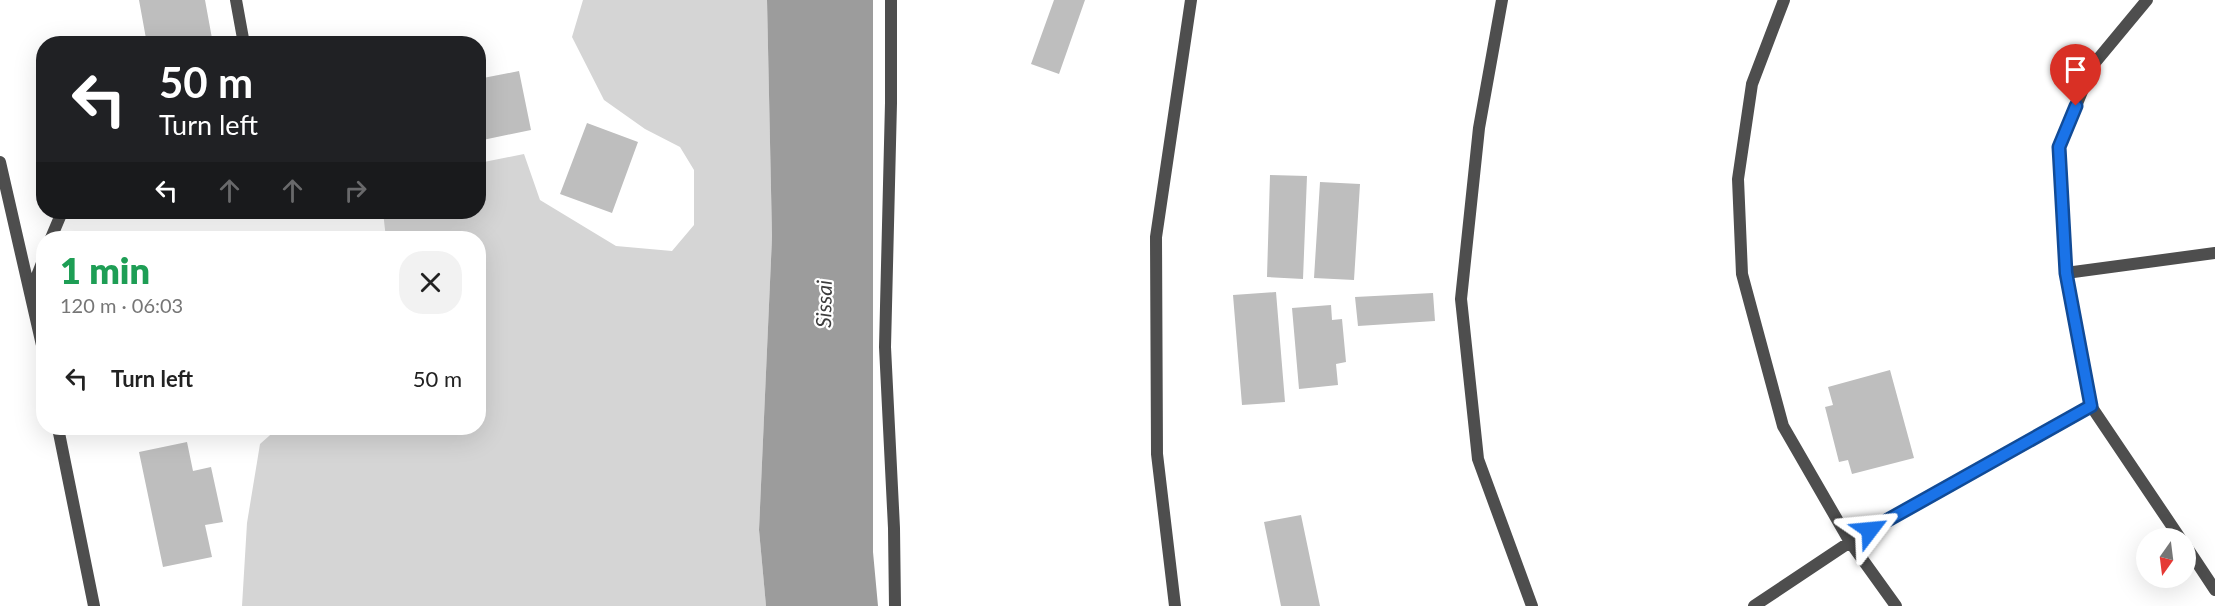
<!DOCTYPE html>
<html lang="en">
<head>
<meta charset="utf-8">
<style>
	body { margin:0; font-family:Lato,sans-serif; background:#f2f2f2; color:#222; height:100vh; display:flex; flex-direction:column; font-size:22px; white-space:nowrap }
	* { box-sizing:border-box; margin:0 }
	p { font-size:20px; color:#767676 }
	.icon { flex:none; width:33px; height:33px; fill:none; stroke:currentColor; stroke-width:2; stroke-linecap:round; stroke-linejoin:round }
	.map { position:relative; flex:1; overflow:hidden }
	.drawer { position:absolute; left:36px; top:231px; width:450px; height:204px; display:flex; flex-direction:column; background:#fff; border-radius:24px; box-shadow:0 6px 24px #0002 }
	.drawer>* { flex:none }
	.banner { position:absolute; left:36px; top:36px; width:450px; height:183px; border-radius:24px; box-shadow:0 6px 24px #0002; background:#202124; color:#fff; overflow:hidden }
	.needle { width:39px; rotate:194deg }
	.tools { position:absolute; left:2136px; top:528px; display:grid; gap:12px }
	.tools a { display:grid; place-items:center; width:60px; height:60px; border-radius:50%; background:#fff; box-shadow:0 6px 24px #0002; font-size:30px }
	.pin { position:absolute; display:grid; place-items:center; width:51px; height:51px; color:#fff; margin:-62px -26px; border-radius:50% 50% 50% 0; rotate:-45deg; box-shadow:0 0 6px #0007 }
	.pin .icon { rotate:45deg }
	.me { position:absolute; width:66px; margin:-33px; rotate:61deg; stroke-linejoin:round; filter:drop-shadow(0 0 4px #0008) }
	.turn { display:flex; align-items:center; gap:21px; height:126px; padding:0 24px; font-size:27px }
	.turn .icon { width:78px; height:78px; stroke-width:2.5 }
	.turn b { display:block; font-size:42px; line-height:51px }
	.lanes { display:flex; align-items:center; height:57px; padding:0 24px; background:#0003; justify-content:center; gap:30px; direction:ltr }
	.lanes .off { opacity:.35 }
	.round { display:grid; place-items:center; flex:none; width:63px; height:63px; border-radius:24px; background:#f2f2f2 }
	.headline { display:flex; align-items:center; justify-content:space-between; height:102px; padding:0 24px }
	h1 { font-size:36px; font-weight:800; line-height:45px; color:#1e9e55 }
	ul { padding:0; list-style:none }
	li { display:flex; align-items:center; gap:18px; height:90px; padding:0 24px }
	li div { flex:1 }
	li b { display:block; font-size:22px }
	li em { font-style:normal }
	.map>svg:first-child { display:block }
	.green { fill:#d5d5d5 }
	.water { fill:#9c9c9c }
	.building { fill:#bebebe }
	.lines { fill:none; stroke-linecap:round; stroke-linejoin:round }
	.street { stroke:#4e4e4e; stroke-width:12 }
	.route-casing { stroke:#114b97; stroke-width:15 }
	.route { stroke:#1a73e8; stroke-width:10 }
	.labels { text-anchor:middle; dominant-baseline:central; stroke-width:4.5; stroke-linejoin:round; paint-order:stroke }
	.water-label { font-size:21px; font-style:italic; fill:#3d3d3d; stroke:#fff }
</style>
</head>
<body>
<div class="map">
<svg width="2215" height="606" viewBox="0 0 2215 606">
	<rect width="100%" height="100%" fill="#fff"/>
	<path class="green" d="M583,0H767L772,237L759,530L766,606H242L247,523L260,444L278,428H478V238H386L383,212H478L479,163L524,154L540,200L616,246L672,251L694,225V170L680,147L645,129L604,100L572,37Z"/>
	<path class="water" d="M767,0H873V552L878,606H766L759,530L772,237Z"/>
	<path class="building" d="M139,0H205L213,44H147Z
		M1054,0H1085L1059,74L1031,64Z
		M519,71L531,130L478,141V79Z
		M587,123L638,142L612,213L560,194Z
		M1270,175L1307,176L1303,279L1267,277Z
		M1320,182L1360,184L1354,280L1314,278Z
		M1276,292L1285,402L1242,405L1233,295Z
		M1433,293L1435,321L1358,326L1355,297Z
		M1331,305L1332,320L1342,319L1346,362L1336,364L1338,385L1299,389L1292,308Z
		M1890,370L1914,458L1852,474L1848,460L1839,462L1825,407L1833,405L1828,387Z
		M187,442L193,471L211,467L223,522L205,525L212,557L163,567L139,452Z
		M1301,515L1320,606H1281L1264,522Z"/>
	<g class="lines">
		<path class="street" d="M236,0L244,44
			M891,0V103L885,347L894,528L895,606
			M1502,0L1479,128L1461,299L1478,459L1532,606
			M1784,0L1752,84L1738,179L1742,274L1783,426L1850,542L1896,606
			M2147,0L2093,65L2059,147L2066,273L2091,406L2180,538
			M0,162L44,354
			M51,238L62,212
			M2066,273L2215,253
			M31,291L44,258
			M58,428L94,606
			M2186,546L2215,590
			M1175,606L1157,454L1156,237L1191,0
			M1754,606L1850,542L2091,406"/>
	</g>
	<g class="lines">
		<g class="route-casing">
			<path id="route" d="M1870,530L2091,406L2066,273L2059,147L2076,106"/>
		</g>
		<use href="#route" class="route"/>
	</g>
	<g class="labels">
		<g class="water-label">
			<text transform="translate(823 304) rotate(-89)">Sissai</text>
		</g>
	</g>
</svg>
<div class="tools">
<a><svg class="needle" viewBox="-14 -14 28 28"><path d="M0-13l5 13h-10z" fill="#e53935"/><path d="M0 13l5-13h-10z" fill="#767676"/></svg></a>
</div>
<div class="pin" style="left:2076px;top:106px;background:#d93025"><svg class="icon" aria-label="arrive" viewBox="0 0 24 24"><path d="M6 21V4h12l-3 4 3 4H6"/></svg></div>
<svg class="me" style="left:1870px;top:530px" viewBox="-20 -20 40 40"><path d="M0-17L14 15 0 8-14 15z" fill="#1a73e8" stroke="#fff" stroke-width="4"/></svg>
<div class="banner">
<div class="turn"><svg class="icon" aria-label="left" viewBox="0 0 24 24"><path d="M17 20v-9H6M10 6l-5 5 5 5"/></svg><div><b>50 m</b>Turn left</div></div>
<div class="lanes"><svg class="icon" aria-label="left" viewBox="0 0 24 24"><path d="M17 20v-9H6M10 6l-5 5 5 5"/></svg><svg class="icon off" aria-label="ahead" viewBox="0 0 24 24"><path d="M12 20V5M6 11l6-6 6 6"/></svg><svg class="icon off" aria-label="ahead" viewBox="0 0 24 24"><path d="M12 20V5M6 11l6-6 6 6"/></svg><svg class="icon off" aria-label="right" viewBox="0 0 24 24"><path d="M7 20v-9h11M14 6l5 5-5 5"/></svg></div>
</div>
<section class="drawer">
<div class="headline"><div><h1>1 min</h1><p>120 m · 06:03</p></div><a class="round"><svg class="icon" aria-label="close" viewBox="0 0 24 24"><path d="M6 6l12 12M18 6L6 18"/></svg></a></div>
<ul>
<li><svg class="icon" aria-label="left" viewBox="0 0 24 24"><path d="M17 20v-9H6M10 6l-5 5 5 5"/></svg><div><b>Turn left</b></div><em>50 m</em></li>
</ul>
</section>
</div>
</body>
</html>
